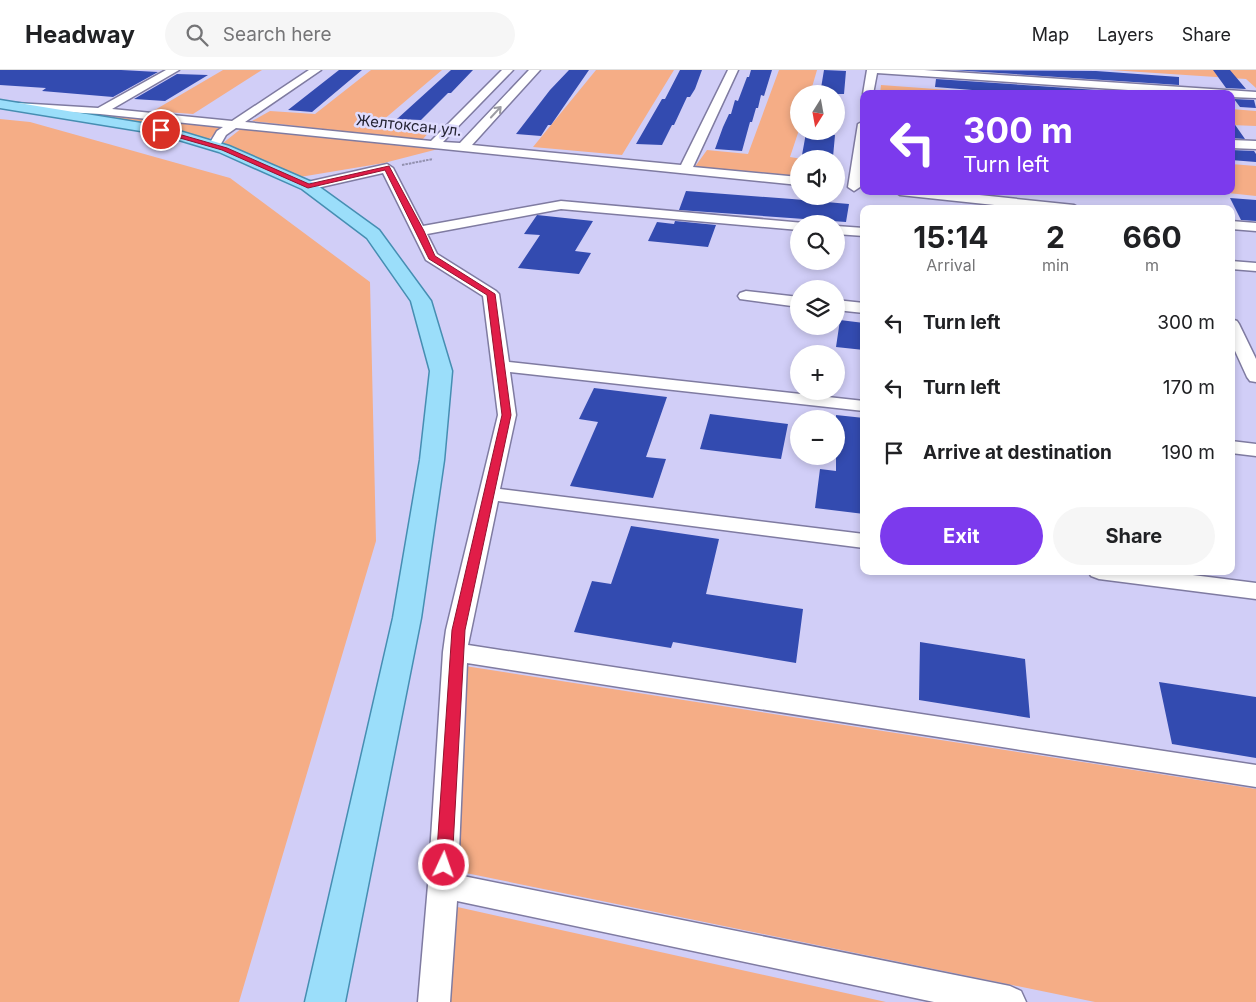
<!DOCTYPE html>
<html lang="en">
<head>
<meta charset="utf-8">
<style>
	body { margin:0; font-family:Inter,sans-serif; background:#f6f6f6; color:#202124; height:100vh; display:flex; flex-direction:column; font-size:19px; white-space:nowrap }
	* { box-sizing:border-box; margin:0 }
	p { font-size:16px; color:#757577 }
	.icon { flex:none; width:28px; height:28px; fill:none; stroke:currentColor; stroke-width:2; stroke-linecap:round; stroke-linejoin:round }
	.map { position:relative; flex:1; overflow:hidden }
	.drawer { position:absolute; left:860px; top:135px; width:375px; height:370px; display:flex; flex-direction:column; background:#fff; border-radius:10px; box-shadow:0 2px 8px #0003 }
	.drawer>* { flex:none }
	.top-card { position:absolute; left:860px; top:20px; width:375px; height:105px; border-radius:10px; box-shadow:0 2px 8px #0003; background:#7c3aed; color:#fff; overflow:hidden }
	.needle { width:32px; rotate:191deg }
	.tools { position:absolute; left:790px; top:15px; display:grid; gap:10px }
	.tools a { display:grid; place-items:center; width:55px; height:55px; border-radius:50%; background:#fff; box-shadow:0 2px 8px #0003; font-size:25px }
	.pin { position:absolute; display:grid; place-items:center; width:42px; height:42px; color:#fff; margin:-21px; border:2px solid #fff; border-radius:50%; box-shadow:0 1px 5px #0007 }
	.me { position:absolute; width:55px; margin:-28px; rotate:3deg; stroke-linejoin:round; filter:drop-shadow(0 0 4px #0008) }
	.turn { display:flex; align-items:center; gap:18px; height:105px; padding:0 20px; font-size:22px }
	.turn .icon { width:65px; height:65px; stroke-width:2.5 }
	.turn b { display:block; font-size:35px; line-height:42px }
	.eta { display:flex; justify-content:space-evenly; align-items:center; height:85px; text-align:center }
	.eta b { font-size:30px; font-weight:700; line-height:35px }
	.primary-button { display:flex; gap:10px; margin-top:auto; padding:10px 20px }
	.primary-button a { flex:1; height:58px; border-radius:30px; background:#7c3aed; color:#fff; font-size:20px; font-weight:700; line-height:58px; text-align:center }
	.primary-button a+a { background:#f6f6f6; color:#202124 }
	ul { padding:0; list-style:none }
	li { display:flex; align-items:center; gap:15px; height:65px; padding:0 20px }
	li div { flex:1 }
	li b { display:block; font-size:19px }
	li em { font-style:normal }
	header { display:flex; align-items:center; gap:30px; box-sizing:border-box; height:70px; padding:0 25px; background:#fff; border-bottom:1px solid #e0e0e0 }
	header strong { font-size:24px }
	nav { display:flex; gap:28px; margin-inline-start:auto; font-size:18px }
	.search { width:350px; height:45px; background:#f6f6f6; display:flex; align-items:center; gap:12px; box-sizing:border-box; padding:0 18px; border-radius:28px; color:#757577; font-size:19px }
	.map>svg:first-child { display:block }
	.green { fill:#f5ad86 }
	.building { fill:#334bb0 }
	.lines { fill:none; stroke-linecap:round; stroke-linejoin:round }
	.minor-casing { stroke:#7f7ba1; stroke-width:3 }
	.major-casing { stroke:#468eb2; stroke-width:3 }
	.path { stroke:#9290af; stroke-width:2; stroke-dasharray:2.5 1; stroke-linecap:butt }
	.minor { fill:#fff; fill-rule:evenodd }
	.major { fill:#9bdefa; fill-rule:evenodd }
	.oneway { stroke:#9c9ca3 }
	.route { fill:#e11d48; stroke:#92132f }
	.labels { text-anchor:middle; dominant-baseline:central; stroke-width:5; stroke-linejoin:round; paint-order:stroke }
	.far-street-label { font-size:15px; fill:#242332; stroke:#dfdcfe }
</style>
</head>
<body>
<header>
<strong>Headway</strong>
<div class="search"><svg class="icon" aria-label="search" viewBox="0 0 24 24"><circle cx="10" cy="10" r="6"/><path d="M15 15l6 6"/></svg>Search here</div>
<nav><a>Map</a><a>Layers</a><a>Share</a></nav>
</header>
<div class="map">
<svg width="1256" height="932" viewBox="0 0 1256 932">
	<rect width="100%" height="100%" fill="#d1cef7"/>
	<path class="green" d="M223,0H262L193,44L153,41Z
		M371,0H442L382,51L433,58L422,70L252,51L270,41L315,44Z
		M596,0H674L622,85L533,77Z
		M779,0H817L810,24H799V60L790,87L802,89H799V108L694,98L707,80L748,84Z
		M1110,0H1256V18L1246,9Z
		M881,15L1004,24H880Z
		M1231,39L1256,41V56L1231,55Z
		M56,41L225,57L207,70Z
		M0,49L30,52L230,108L370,212L376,471L239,932H0Z
		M242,58L442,78L384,93L300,107L223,73Z
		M1231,94L1256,96V126L1209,121H1231Z
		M465,596L1256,719V932H1095L456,801Z
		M444,834L886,932H441Z"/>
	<path class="building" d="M0,0H121L158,2L113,27L42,21L46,18L0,15Z
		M339,0H362L312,42L288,40Z
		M451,0H473L451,23H448L421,50L397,49Z
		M569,0H589L551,55H548L541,66L516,64L550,20Z
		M680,0H702L695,19L690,27H687L674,55H672L662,75L636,74L662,29H665Z
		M751,0H772L764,26L761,25L758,38H756L752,52H750L742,81L715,79L723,57L729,44H731L735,30L738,31L747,7H749Z
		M824,0L846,1L844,24H820Z
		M952,0L1096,1L1179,7V15Z
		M1213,0H1230L1246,19L1226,18Z
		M177,4L208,5L165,31L134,29Z
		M936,9L1156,24H1034L997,22L935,17Z
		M1234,29L1254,30L1256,38L1240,37Z
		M1231,49L1245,69L1231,68Z
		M806,63L835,65L833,87L802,85Z
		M1231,80L1254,81L1256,84V92L1231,90Z
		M686,121L792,129L849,134L846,152L679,140Z
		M1230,128L1256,130V151L1241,150Z
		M537,145L593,151L575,181L591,183L579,204L518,198L540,165L524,164Z
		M675,151L716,155L708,177L648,171L657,152L674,154Z
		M840,250L864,253V280L836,277Z
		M594,318L667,327L646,387L666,389L653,428L570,416L598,352L579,349Z
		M710,344L788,354L781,389L700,379Z
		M836,345L864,348V444L815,438L820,399L836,401Z
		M631,456L719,469L706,524L803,539L796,593L673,572L671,578L574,562L592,511L611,514Z
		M920,572L1025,589L1030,648L919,630Z
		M1159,612L1256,627V688L1172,674Z"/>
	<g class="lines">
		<g class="minor-casing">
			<path id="minor" d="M166,0H179L112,39L232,51L309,0H321L245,52L431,71L502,0H513L443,72L460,73L529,0H540L472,75L681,95L728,0H738L693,97L799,107V115L236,58L226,65L218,79L214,80L208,76L217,61L223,57L100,44L16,39L10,36L16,33L98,38Z
				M867,0H924L1256,22V28L1231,27V24H1188L877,3L873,24H864V26L863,24Z
				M864,51V95L860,117L854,121L848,117L858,54Z
				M1231,70L1256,71V79L1231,78Z
				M387,94L393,98L423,156L561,131L804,153L799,154V160L561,139L427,164L437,184L496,221L499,224L509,292L864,331V341L510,302L516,345L500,419L864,464V478L498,431L468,575L1256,695V717L467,593L458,805L1010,916L1021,921L1026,932H934L457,831L450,932H418L428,815L443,582L446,560L498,345L483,226L426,190L383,103L308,120L302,116L303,113Z
				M894,121H941L1074,135L1081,139H1033L900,125Z
				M1231,151L1256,153V161L1231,159Z
				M836,156L864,158V166L836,164Z
				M1231,191L1256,193V201L1231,199Z
				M746,221L799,227V237L740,229L738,226L740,223Z
				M836,230L864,233V243L836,240Z
				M1231,249L1237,251L1239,254L1256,289V312L1250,311L1247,307L1231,272Z
				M1231,371L1256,374V386L1231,383Z
				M1088,501H1161L1256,513V529L1099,509L1091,506Z"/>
		</g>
		<g class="major-casing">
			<path id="major" d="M0,30L166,57L229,76L314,113L379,160L431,231L452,301L444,390L421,548L345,932H305L393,548L420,390L430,301L411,231L367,168L302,119L219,82L159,64L0,38Z"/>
		</g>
		<path class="path" d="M402,95L433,89"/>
		<use href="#minor" class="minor"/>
		<use href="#major" class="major"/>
	</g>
	<defs><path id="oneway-shaft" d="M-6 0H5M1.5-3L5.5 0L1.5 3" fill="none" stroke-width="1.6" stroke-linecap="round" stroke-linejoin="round" transform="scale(1.25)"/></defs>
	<use class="oneway" href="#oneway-shaft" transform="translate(496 42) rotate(-47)"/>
	<path class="route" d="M161,59L227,78L309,114L389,96L424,161L435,186L495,224L511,345L465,560L452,795L449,800L444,802L438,800L436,795L452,560L502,345L487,225L429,189L385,100L308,118L222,80L159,62L158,60Z"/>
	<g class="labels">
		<g class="far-street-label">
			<text transform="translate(409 55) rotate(6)">Желтоксан ул.</text>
		</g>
	</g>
</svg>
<div class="tools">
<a><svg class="needle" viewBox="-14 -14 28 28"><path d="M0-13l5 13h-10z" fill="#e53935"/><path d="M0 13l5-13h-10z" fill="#757577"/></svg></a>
<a><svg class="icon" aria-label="sound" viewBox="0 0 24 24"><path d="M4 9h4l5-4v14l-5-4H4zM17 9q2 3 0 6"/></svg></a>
<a><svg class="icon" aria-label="search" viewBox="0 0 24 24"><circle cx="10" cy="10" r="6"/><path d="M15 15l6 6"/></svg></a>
<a><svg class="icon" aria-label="layers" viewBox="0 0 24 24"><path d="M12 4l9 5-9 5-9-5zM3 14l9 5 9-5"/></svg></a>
<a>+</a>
<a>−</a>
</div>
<div class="pin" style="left:161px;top:60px;background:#d93025"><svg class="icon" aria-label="arrive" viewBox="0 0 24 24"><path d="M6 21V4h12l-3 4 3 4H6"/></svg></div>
<svg class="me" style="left:444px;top:795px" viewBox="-20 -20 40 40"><circle r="17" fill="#e11d48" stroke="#fff" stroke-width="3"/><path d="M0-11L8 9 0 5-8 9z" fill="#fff"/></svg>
<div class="top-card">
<div class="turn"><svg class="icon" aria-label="left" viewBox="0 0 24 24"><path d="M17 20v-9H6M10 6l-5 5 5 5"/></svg><div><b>300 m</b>Turn left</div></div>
</div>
<section class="drawer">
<div class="eta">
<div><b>15:14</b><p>Arrival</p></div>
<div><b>2</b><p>min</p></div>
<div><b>660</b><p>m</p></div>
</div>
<ul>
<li><svg class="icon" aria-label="left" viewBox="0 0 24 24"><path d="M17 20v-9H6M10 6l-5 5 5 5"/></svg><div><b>Turn left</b></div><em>300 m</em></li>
<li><svg class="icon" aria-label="left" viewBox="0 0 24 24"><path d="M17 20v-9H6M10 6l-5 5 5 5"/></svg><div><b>Turn left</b></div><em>170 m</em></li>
<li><svg class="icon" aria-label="arrive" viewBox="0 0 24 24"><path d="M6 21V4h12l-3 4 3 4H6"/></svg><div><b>Arrive at destination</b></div><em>190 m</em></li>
</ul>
<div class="primary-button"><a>Exit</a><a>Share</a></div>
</section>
</div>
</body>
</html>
